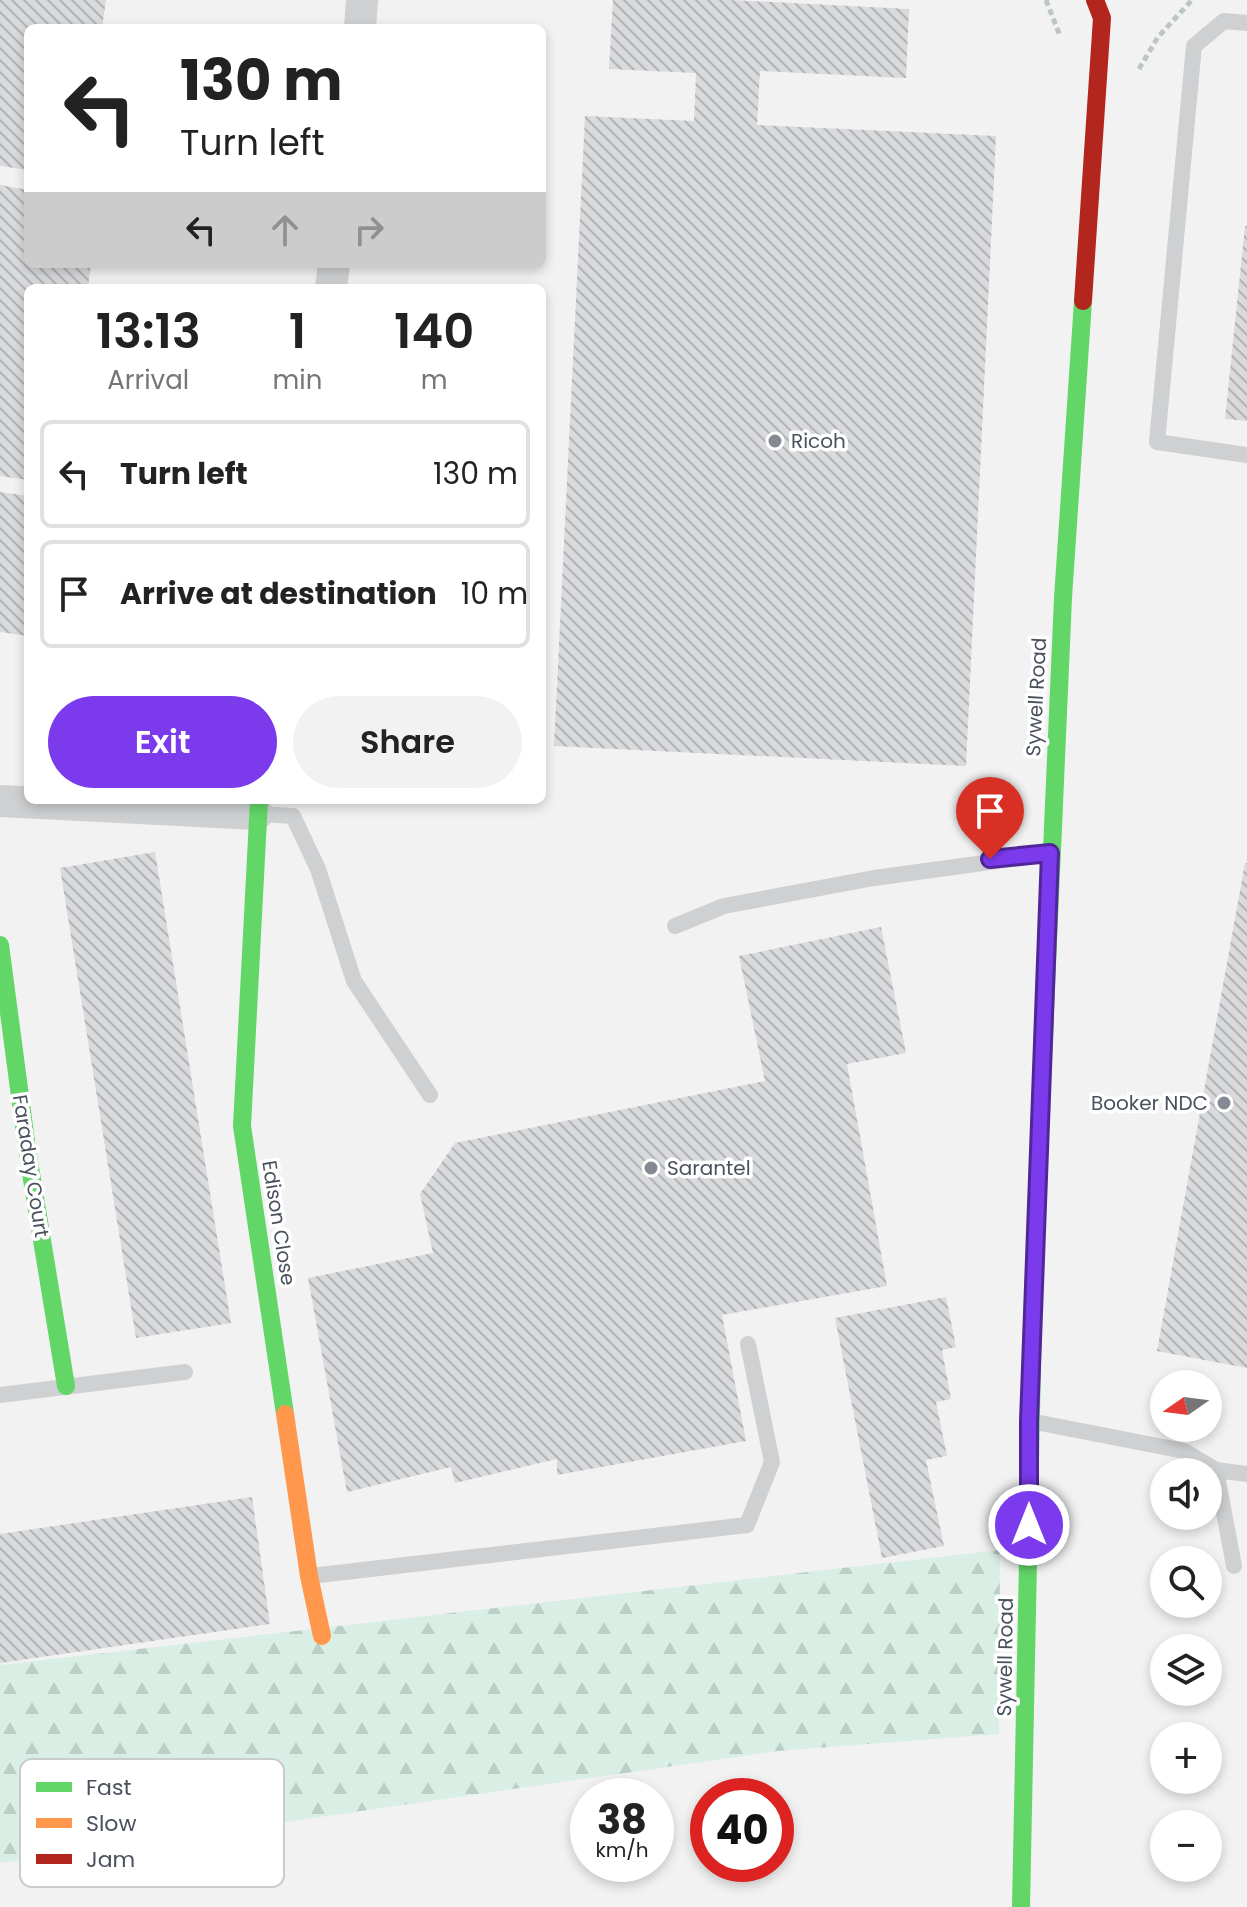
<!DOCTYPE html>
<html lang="en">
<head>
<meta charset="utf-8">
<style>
	body { margin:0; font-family:Poppins,sans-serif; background:#f2f2f2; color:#222; height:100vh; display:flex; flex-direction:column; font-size:30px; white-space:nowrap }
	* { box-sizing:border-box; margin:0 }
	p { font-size:26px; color:#767676 }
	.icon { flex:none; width:44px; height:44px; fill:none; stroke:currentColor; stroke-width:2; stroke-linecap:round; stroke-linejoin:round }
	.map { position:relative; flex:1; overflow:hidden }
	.side { position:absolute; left:24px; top:284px; width:522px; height:520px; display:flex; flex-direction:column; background:#fff; border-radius:12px; box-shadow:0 4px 12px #0003 }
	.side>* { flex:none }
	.banner { position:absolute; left:24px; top:24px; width:522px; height:244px; border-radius:12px; box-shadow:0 4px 12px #0003; background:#fff; color:#222; overflow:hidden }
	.needle { width:52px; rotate:256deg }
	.controls { position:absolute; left:1150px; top:1370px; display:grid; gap:16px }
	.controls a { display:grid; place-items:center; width:72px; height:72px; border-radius:50%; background:#fff; box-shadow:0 4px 12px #0003; font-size:40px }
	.speed { position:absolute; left:570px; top:1778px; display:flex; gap:16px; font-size:40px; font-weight:700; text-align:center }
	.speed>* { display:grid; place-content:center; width:104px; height:104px; border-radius:50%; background:#fff; box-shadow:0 4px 12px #0003; line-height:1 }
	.speed small { font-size:20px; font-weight:400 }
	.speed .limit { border:12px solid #d22; background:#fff; color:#111 }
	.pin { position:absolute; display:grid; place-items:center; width:68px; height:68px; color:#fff; margin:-82px -34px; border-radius:50% 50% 50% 0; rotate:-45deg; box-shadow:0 0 8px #0007 }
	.pin .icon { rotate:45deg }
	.me { position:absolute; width:88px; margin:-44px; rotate:0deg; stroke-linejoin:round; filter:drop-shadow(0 0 6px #0008) }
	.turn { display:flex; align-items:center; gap:28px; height:168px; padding:0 24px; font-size:36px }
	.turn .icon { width:104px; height:104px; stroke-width:2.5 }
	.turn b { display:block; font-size:56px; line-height:68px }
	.lanes { display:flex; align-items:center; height:76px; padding:0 24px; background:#0003; justify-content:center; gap:40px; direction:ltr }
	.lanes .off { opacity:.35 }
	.eta { display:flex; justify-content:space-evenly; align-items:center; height:136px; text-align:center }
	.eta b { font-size:48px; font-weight:600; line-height:56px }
	.button { display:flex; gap:16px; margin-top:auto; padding:16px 24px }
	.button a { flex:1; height:92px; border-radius:48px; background:#7c3aed; color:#fff; font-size:32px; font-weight:600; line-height:92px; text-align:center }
	.button a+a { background:#f2f2f2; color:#222 }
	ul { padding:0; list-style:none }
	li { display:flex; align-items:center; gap:24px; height:108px; margin:0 16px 12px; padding:0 8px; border:4px solid #e0e0e0; border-radius:12px }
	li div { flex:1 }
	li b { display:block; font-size:30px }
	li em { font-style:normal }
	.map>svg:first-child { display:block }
	.forest { fill:url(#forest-firs) }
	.building { fill:url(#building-back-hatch) }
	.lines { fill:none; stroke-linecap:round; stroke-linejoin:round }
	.path { stroke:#bcc6c4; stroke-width:5; stroke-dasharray:6 4; stroke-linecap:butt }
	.lane { stroke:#ced0d2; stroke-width:16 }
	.street { stroke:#ced0d2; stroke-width:32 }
	.fast { stroke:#63d668; stroke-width:18 }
	.slow { stroke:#ff974d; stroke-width:18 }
	.jam { stroke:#b3261e; stroke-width:18 }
	.route-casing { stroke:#51269a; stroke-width:20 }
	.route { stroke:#7c3aed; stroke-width:14 }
	.poi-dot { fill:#858991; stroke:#fff; stroke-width:3 }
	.labels { text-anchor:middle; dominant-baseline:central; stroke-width:7; stroke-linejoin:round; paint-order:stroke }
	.poi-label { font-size:20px; fill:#4a515d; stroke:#fff; text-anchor:start }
	.street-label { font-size:20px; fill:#4a515d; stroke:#fff }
	.key { fill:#fff; stroke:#c9cbce; stroke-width:2 }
	.key-label { font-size:22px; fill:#4a515d }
</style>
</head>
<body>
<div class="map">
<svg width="1247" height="1907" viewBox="0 0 1247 1907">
	<defs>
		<pattern id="forest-firs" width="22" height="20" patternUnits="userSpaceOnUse" patternTransform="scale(2)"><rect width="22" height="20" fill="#d9efe5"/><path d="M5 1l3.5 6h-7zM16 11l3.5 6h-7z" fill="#bccfc7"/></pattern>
		<pattern id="building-back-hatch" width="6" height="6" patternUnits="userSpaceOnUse" patternTransform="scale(2)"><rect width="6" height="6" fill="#d9dadc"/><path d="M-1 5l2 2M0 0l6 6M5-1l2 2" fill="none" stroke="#b2b3b6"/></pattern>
	</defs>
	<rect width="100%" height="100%" fill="#f2f2f2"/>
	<path class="forest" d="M1000,1550L999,1734L778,1751L0,1863V1665Z"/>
	<path class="building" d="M0,0H106L102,28H28V170L0,166Z
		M613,0H730L909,9L906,78L760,71L757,125L996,136L966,766L554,746L585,116L694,121L696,73L609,69Z
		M0,185L28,190V264H91L88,288H28V480L0,476Z
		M1245,226H1247V421L1225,419Z
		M0,492L28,496V636L0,632Z
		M155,852L231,1323L136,1338L60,868Z
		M1245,863H1247V1368L1157,1351Z
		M881,927L906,1053L847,1064L887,1286L722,1315L746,1441L557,1475V1459L455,1483L451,1467L347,1492L308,1278L433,1253L420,1194L455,1143L765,1081L739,956Z
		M946,1297L956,1347L942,1350L951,1399L936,1402L947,1456L926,1460L944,1546L882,1558L835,1318Z
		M252,1497L270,1624L0,1663V1534Z"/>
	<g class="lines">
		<path class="path" d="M1046,0L1060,36
			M1139,69L1158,37L1192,0"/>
		<path class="lane" d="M1247,23L1224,21L1194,46L1157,442L1247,455
			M258,814L293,816L318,869L354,981L430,1095
			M675,926L724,906L874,878L1049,854
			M0,1395L185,1372
			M1030,1421L1184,1451L1216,1470L1234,1566
			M1216,1470L1247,1474
			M311,1576L747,1525L772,1462L748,1344"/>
		<path class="street" d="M360,28L362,0
			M331,288L334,264
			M0,801L257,814"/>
		<path class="fast" d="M259,800L242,1126L285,1414
			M0,945L27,1149L66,1386
			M1041,1102L1063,598L1083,301
			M1021,1907L1033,1313"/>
		<path class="slow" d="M285,1414L309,1576L322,1636"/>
		<path class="jam" d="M1083,301L1102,18L1095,0
			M1033,1313L1041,1102"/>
	</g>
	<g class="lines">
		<g class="route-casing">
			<path id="route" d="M990,859L1050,853L1029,1421V1525"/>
		</g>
		<use href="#route" class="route"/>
	</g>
	<g class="poi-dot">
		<circle cx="775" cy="441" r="8"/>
		<circle cx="1224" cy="1103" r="8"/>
		<circle cx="651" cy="1168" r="8"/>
	</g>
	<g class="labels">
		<g class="poi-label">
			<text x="791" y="441">Ricoh</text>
			<text x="1208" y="1103" text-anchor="end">Booker NDC</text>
			<text x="667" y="1168">Sarantel</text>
		</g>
		<g class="street-label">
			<text transform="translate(1036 697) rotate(-87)">Sywell Road</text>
			<text transform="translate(31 1166) rotate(81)">Faraday Court</text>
			<text transform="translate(279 1223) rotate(81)">Edison Close</text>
			<text transform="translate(1005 1657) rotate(-89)">Sywell Road</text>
		</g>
	</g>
	<rect x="20" y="1759" width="264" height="128" rx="12" class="key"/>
	<rect x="36" y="1782" width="36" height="10" fill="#63d668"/>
	<rect x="36" y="1818" width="36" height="10" fill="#ff974d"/>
	<rect x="36" y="1854" width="36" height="10" fill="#b3261e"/>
	<g class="key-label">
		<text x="86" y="1795">Fast</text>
		<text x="86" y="1831">Slow</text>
		<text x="86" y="1867">Jam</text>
	</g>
</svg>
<div class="controls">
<a><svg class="needle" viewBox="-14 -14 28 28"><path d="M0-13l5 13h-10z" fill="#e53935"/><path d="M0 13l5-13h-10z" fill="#767676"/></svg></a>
<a><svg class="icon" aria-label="sound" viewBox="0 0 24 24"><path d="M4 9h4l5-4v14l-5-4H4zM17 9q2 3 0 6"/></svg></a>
<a><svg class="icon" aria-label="search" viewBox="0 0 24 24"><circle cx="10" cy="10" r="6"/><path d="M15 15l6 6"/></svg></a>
<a><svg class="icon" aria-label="layers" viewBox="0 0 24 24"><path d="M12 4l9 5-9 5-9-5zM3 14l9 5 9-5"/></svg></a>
<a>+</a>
<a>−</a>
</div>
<div class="speed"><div>38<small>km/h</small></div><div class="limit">40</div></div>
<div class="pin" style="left:990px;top:859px;background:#d93025"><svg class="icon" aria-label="arrive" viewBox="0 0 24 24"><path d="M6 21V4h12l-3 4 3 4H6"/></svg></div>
<svg class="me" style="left:1029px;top:1525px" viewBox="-20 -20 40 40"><circle r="17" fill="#7c3aed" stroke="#fff" stroke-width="3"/><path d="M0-11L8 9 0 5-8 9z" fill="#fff"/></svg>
<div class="banner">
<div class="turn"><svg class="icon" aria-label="left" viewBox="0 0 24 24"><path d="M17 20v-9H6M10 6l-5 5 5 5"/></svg><div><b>130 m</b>Turn left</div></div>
<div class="lanes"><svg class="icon" aria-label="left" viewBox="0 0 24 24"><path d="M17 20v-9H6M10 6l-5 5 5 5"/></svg><svg class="icon off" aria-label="ahead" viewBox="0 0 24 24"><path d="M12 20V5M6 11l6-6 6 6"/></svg><svg class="icon off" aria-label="right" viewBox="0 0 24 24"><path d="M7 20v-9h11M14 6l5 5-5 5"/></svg></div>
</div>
<section class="side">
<div class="eta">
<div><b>13:13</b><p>Arrival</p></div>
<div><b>1</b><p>min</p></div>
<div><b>140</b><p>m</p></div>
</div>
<ul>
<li><svg class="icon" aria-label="left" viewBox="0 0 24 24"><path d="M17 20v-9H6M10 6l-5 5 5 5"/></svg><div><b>Turn left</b></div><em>130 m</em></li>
<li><svg class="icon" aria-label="arrive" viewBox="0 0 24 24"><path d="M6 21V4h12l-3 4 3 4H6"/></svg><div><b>Arrive at destination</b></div><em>10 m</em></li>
</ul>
<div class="button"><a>Exit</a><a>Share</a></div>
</section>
</div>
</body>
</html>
